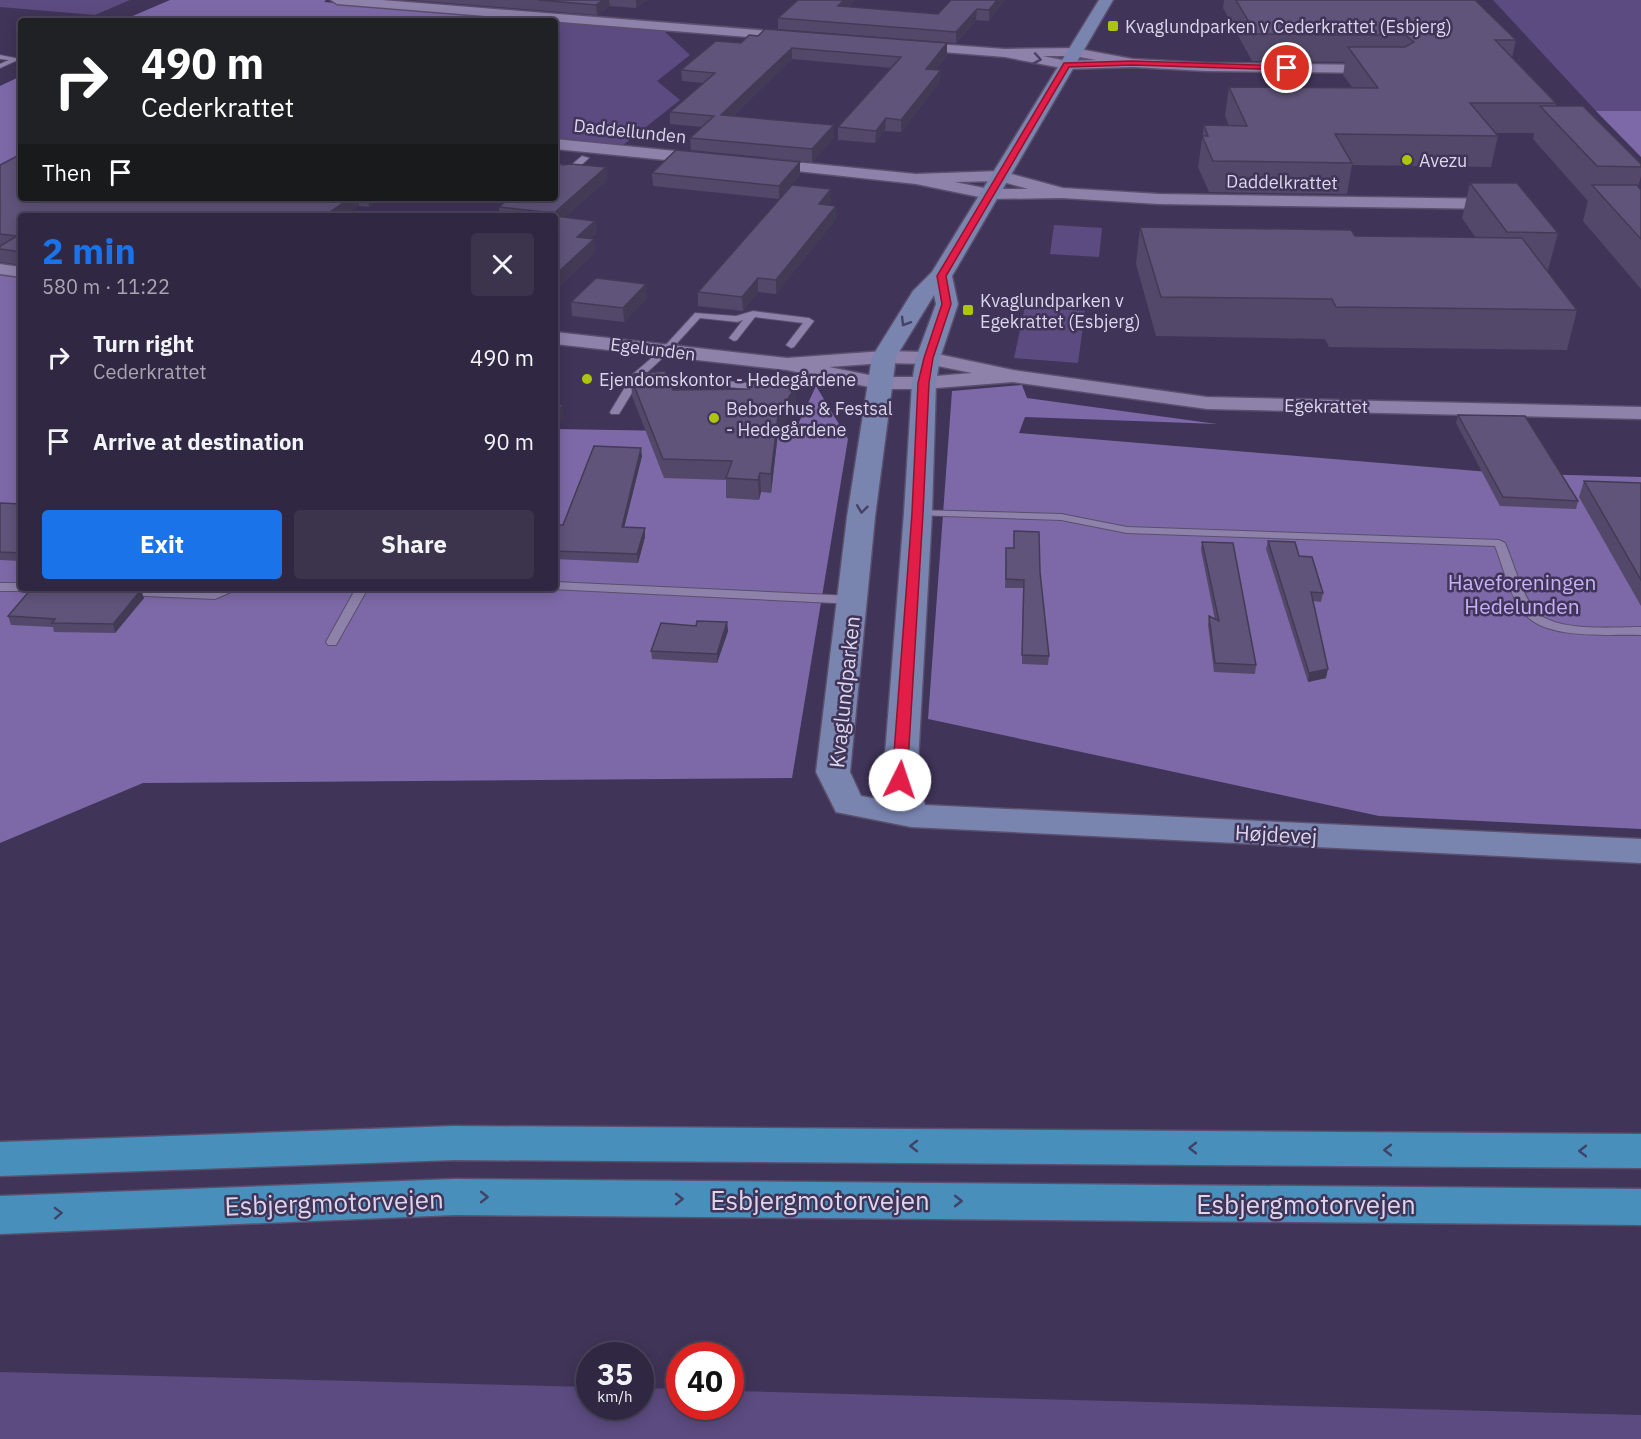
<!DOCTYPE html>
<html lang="en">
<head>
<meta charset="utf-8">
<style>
	body { margin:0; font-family:"IBM Plex Sans",sans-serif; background:#3c334d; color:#f1f3f6; height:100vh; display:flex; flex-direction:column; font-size:22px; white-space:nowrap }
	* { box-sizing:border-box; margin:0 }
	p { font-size:20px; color:#a8a5b2 }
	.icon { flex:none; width:33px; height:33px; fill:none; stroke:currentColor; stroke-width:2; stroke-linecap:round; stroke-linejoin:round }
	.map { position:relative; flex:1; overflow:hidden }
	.details { position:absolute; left:18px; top:213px; width:540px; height:378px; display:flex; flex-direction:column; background:#302742; border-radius:6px; box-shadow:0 3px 15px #0003,0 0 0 2px #4b445b }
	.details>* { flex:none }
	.hud { position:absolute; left:18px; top:18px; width:540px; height:183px; border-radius:6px; box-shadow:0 3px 15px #0003,0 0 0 2px #4b445b; background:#202124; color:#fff; overflow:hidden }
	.speed { position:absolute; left:576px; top:1342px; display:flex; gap:12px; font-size:30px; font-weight:700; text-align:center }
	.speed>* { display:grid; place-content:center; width:78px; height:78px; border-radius:50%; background:#302742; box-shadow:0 3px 15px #0003,0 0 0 2px #4b445b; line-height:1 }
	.speed small { font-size:15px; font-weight:400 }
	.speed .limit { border:9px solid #d22; background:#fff; color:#111 }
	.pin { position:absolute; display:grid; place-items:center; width:51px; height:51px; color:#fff; margin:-26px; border:3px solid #fff; border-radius:50%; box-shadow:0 2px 6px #0007 }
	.me { position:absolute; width:66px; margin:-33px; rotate:4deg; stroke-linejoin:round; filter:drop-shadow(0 0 4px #0008) }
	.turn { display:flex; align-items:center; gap:21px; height:126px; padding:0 24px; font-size:27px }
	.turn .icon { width:78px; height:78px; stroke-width:2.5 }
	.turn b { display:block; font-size:42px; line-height:51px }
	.then { display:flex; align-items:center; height:57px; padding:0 24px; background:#0003; gap:12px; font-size:22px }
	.round { display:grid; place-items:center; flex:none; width:63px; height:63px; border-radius:6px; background:#3c334d }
	.overview { display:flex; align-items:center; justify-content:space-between; height:102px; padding:0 24px }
	h1 { font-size:36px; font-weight:700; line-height:45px; color:#1a73e8 }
	.action { display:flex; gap:12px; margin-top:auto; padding:12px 24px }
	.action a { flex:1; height:69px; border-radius:6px; background:#1a73e8; color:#fff; font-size:24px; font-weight:700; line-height:69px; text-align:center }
	.action a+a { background:#3c334d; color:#f1f3f6 }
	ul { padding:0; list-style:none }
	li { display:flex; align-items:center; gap:18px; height:84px; padding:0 24px }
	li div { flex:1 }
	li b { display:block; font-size:22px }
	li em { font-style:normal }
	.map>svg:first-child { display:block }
	.green { fill:#5c4b80 }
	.forest { fill:#7d69a7 }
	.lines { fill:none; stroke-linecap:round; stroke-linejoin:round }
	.lane-casing { stroke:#5a4f6d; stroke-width:2 }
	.street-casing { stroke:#5a4f6d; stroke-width:3 }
	.secondary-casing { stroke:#5a4f6d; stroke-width:3 }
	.highway-casing { stroke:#5a4f6d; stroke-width:3 }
	.lane { fill:#8e81aa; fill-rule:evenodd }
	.street { fill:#8e81aa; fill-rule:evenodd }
	.secondary { fill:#7985af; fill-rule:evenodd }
	.highway { fill:#488fbb; fill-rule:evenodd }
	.wall { fill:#534869 }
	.shaded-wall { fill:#433b55 }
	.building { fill:#60547a; stroke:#433b55; stroke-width:1.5 }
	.oneway { stroke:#4c4064 }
	.oneway2 { stroke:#494065 }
	.oneway3 { stroke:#414267 }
	.route { fill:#e11d48; stroke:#92132f; stroke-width:1.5 }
	.poi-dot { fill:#adc60d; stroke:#403458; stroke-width:2 }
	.labels { text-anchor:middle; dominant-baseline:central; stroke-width:5; stroke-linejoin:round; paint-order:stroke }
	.far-poi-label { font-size:18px; fill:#dcd6ec; stroke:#403458; text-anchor:start }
	.far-street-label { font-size:18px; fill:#dcd6ec; stroke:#403458 }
	.park-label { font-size:21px; fill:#c6b0f7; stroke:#403458 }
	.street-label { font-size:21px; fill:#dcd6ec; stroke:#403458 }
	.near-street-label { font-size:26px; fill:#dcd6ec; stroke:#403458 }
</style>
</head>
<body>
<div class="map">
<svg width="1641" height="1439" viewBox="0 0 1641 1439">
	<rect width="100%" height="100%" fill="#403458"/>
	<path class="green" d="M0,0H130L95,15L0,7Z
		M1493,0H1641V111H1596Z
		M555,22L664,31L690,55L657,81L680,100L622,146L555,139Z
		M1054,225L1102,228L1099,257L1050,254Z
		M1025,307L1085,311L1078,363L1014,358Z
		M0,1372L589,1387L590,1407H640L641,1388L679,1389L680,1407H730L731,1391L1641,1415V1439H0Z"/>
	<path class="forest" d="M170,0H326L324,2L495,17L488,21H121Z
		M21,76V156L0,167V86Z
		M1596,111H1641V157Z
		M0,275L21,278V588H555V429L794,433L816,386L848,439L792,778L143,783L0,843Z
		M1022,385L1027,398L1217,424L1025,417L1019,433L1501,473L1641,477V829L1379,816L928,719L952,391Z"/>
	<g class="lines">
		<g class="lane-casing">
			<path id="lane" d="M0,55L20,59L0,68V64L9,60L0,59Z
				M582,156L589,158L569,176H563V172Z
				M753,311L809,318L814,321L794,347L791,348L786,345L803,323L755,317L737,340L734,341L729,338L743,320L737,322L700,318L668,353L641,378L619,414H611L610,412L633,374L662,349L695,313L736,316Z
				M651,374L770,385L775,388L770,391L647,379L646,377Z
				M918,510L1061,514L1127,527L1499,540L1505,543C1514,564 1520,589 1533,608C1550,633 1614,627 1641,627V635C1610,634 1546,640 1525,614C1509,596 1504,568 1495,546L1127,533L1061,520L914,515V511Z
				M555,582L854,596L860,600L854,604L551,589L555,588Z
				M0,583H21V588H26L21,591H0Z
				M120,588L214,591L223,588H240L215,599L123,595L117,591Z
				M356,588H368L336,645H328L326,642Z"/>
		</g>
		<g class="street-casing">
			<path id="street" d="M331,0H382L797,33L803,37L797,41L337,4Z
				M910,42L1005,49L1074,48L1133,59L1205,63L1381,65L1388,69L1381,73L1205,71L1133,67L1067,69L1005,57L905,49L904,46ZM1043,56H1074L1096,60L1067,61Z
				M555,139L706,154L714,159L706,164L555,149Z
				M765,159L916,174L1000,171L1063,188L1159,194L1500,199L1508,204L1500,209L1159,204L1062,198L989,199L916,184L760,167L757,164L760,161ZM1000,181L1028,189H989L955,182Z
				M0,264L21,267V277L0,274Z
				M555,332L787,358L884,351L928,352L1013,370L1207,397L1641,407V419L1207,409L1013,382L924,389H879L787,370L555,344ZM884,363L928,364L972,373L924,377H879L829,367Z"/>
		</g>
		<g class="secondary-casing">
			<path id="secondary" d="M1099,0H1113L952,276L958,304L940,358L936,383L932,513L917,780L925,805L1641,839V863L911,827L836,812L816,772L847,517L872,357L913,291L932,272ZM934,295L936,304L916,358L912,383L904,513L883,780L889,801L861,796L850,772L875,517L896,357Z"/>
		</g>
		<g class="highway-casing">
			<path id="highway" d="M454,1126L1641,1134V1168L454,1160L0,1176V1142Z
				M455,1179L1641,1189V1225L455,1215L0,1234V1196Z"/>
		</g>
		<use href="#lane" class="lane"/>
		<use href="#street" class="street"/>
		<use href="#secondary" class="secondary"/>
		<use href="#highway" class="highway"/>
	</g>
	<path class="wall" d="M412,0H647L636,8L610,6L597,15Z
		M798,0H855L848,7L938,14L1005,0L989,21L976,20L956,43L778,29V18Z
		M1224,0H1475L1516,40L1512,58L1556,103V106L1641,164V176L1638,187L1641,190V289L1583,221L1588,201L1533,139L1534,133H1495L1498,136L1491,167L1352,165L1347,194L1209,192L1198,167L1204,125L1229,126L1225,116L1229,87L1353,88L1343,75L1345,62L1252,61L1223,8Z
		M741,43H947V55L935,70L940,82L901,132L885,131L875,143L838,140V127L892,68L792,59L733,116L834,137L812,162L691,150L690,138L702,127L670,124V112L703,83L682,81L681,70Z
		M800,162V175L779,199L653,186L652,173Z
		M0,165L21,198H382L369,207L359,206L21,216V265L0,262Z
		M562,165L606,167L607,180L565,217L595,221L596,234L591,238L594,239L595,252L556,290H555V216H500L499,207Z
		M1470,183L1558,233L1548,270H1547L1577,310L1567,350L1329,347L1325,339L1156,336L1136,264L1140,227L1355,236L1476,238L1462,218Z
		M831,189V202L829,205L836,219L776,294L758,292L743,311L698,306V292Z
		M647,298L624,322L572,316L571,302Z
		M631,378L673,390L796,404L778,433L771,493L761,492L759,500L726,498V480L664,478L632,396Z
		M1458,415L1578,501L1576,509L1500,506L1456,423Z
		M642,456L624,528L645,537L638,563L555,559V525H563Z
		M1584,481L1641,483V606L1579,497Z
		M0,503L21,504V561L0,560Z
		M1014,531L1040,572L1049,656L1048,665L1022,664L1023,588H1005L1006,548H1014Z
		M1268,541L1299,556L1323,593L1321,602L1313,601L1326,678L1308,682L1266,549Z
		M1202,542L1256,665L1255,674L1214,672L1208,625L1209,616L1215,620L1201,550Z
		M144,598L115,633L54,632L53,627L11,625L8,616Z
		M727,622L728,631L717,663L652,659L651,651L696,626Z"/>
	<path class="shaded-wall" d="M603,0H609L610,6L597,15L596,5Z
		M636,0H647L636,8Z
		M844,0H855L838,17V6Z
		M997,0H1005L989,21V10Z
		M977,9L976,20L956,43V32Z
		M947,43V55L926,81V69Z
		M792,48V59L721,127V115Z
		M941,70L940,82L901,132V120Z
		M886,118L885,131L875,143L876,131Z
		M834,125V137L812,162V149Z
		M800,162V175L779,199V186Z
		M606,167L607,180L555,226V216H554V213Z
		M831,189V202L819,217V204Z
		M350,198H358L359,206L344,216H324Z
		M368,198H382L369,207Z
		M836,206V219L776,294V280Z
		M595,221L596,234L578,250L577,237Z
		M594,239L595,252L556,290L555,275Z
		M758,278V292L743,311L742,297Z
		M646,284L647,298L624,322L623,308Z
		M796,386V404L778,433L771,493V474L778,415Z
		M563,405L564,419L555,429V414Z
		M641,448L642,456L622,536V527Z
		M760,473L761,492L759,500L758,480Z
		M645,528V537L638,563L637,554Z
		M141,590L144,598L115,633L113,624Z
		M727,622L728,631L717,663V654Z
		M1328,669L1326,678L1308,682L1309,673Z"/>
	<path class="building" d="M538,0H603L596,5Z
		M798,0H844L838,6L938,14L951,0H997L989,10L977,9L956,32L778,18Z
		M1236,0H1475L1516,40H1495L1556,103H1470L1498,136L1335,134L1352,163L1213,161L1202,136H1208L1204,125L1247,126L1229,87L1378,88L1348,47H1405L1414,42L1405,35L1256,34Z
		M765,29L947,43L926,69L941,70L901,120L886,118L876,131L838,127L901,57L792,48L721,115L834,125L812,149L690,138L714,116L670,112L715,73L681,70L716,41L741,43L749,35L758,36Z
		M1540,106H1583L1641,164V167L1597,166Z
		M676,150L800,162L779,186L652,173Z
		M21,154V198H350L324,216H21V252L0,249V246L17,236L0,234V165Z
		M555,162L560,163L562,165L571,164L606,167L554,213L499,207L509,198H555Z
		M1470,183H1517L1558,233L1507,232Z
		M792,185L831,189L819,204L836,206L776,280L758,278L742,297L698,292Z
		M1592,185H1637L1641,190V239Z
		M555,216L595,221L577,237L594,239L555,275Z
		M1140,227L1351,230L1355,236L1522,238L1577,310L1336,307L1332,299L1161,297Z
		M596,278L646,284L623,308L571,302Z
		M665,371L673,390L749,389L755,381L796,386L778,415L771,474L760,473L758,480L726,478L732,461L663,459L631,378L634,374Z
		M555,404L563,405L555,414Z
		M1458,415L1525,416L1578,501L1503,497Z
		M594,446L641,448L622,527L645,528L637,554L555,551V525H563Z
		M1584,481L1641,483V580Z
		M0,503L21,504V553L0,552Z
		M1014,531L1039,532L1040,572L1049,656L1022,655L1024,580L1006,579V548H1014Z
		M1268,541L1295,542L1299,556L1312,557L1323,593L1311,592L1328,669L1309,673Z
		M1202,542L1233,543L1256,665L1215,663L1209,616L1219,621Z
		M32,588H98L141,590L113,624L52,623L55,619L8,616Z
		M697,621L727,622L717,654L651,651L661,623L696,626Z"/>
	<defs><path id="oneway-chevron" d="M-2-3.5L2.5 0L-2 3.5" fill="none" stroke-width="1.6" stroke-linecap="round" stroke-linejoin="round" transform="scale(1.5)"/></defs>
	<use class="oneway" href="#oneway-chevron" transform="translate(1037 59) rotate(10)"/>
	<g class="oneway2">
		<use href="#oneway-chevron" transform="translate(905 322) rotate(121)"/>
		<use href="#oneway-chevron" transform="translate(862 509) rotate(97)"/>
	</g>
	<g class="oneway3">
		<use href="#oneway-chevron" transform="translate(914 1146) rotate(-180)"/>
		<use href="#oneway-chevron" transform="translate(1193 1148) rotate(-180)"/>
		<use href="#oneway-chevron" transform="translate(1388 1150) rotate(-180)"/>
		<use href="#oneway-chevron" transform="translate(1583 1151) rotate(-180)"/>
		<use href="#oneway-chevron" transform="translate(484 1197)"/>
		<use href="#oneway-chevron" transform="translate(679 1199)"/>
		<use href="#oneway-chevron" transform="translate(958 1201)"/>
		<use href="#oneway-chevron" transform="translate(58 1213) rotate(-2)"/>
	</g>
	<path class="route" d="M1133,61L1287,66L1290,68L1287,70L1133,65L1069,67L946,276L951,304L933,358L929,383L923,513L907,780L900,785L894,783L892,780L912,513L918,383L924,358L942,304L937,276L1064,63Z"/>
	<g class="poi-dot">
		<rect x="1107" y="20" width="12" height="12" rx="3"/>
		<circle cx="1407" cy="160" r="6"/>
		<rect x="962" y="304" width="12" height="12" rx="3"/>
		<circle cx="587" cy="379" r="6"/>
		<circle cx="714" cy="418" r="6"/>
	</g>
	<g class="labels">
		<g class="far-poi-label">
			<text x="1125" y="26">Kvaglundparken v Cederkrattet (Esbjerg)</text>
			<text x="1419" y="160">Avezu</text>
			<text x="980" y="300">Kvaglundparken v<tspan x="980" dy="21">Egekrattet (Esbjerg)</tspan></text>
			<text x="599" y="379">Ejendomskontor - Hedegårdene</text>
			<text x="726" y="408">Beboerhus &amp; Festsal<tspan x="726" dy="21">- Hedegårdene</tspan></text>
		</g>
		<g class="far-street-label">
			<text transform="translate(630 131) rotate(6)">Daddellunden</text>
			<text transform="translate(1282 182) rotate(1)">Daddelkrattet</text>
			<text transform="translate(653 349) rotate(7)">Egelunden</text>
			<text transform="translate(1326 406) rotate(1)">Egekrattet</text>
		</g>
		<g class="park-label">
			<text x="1522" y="582">Haveforeningen<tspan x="1522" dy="24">Hedelunden</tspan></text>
		</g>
		<g class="street-label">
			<text transform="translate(844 692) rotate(-84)">Kvaglundparken</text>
			<text transform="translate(1276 834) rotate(3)">Højdevej</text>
		</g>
		<g class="near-street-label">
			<text x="820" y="1200">Esbjergmotorvejen</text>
			<text transform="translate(334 1202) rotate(-2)">Esbjergmotorvejen</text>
			<text x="1306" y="1204">Esbjergmotorvejen</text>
		</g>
	</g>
</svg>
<div class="speed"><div>35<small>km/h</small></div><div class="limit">40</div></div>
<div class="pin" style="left:1287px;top:68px;background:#d93025"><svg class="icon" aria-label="arrive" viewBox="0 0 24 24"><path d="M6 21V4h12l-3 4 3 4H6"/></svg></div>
<svg class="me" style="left:900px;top:780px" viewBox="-20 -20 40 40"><circle r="19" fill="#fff"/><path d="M0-13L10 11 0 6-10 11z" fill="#e11d48"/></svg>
<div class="hud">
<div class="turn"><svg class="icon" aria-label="right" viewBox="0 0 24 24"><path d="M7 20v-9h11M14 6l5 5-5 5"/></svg><div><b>490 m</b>Cederkrattet</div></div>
<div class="then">Then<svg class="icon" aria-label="arrive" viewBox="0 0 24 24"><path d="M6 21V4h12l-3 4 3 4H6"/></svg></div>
</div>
<section class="details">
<div class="overview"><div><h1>2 min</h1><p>580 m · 11:22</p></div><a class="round"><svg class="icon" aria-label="close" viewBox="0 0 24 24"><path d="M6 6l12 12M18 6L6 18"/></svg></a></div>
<ul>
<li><svg class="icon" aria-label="right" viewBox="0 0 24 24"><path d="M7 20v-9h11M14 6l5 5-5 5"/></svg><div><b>Turn right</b><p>Cederkrattet</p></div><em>490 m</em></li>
<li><svg class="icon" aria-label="arrive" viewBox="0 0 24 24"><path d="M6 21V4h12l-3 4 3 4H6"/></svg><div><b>Arrive at destination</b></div><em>90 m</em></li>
</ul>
<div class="action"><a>Exit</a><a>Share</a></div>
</section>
</div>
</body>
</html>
